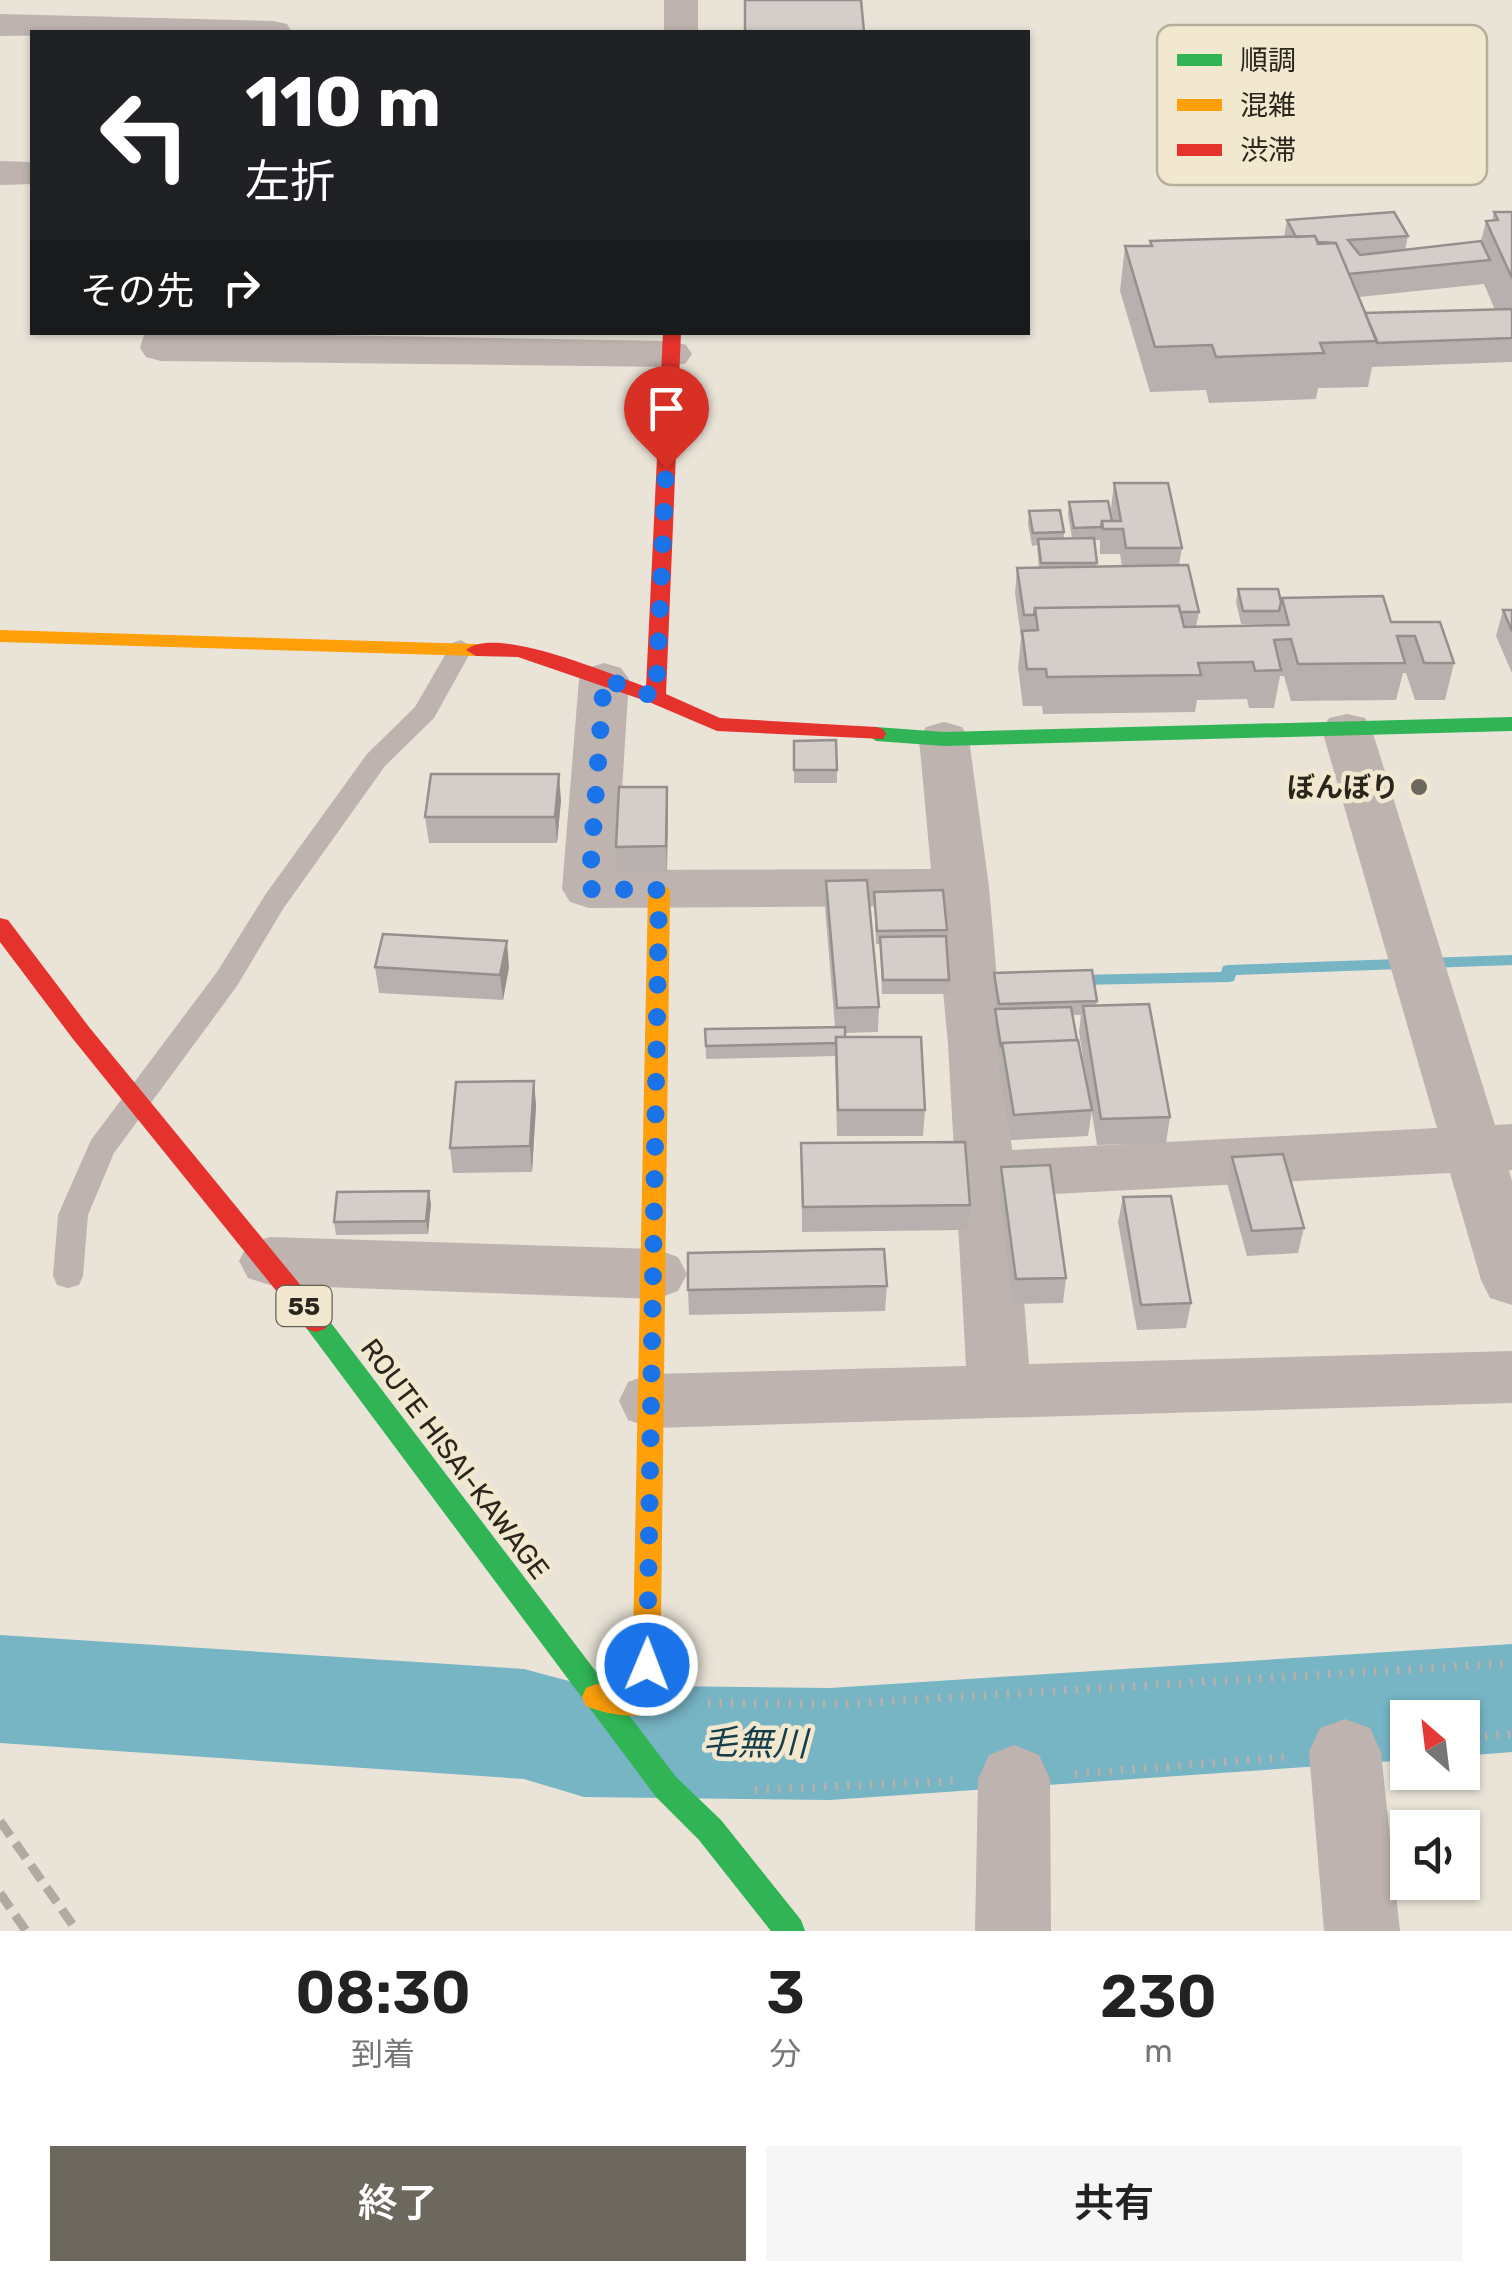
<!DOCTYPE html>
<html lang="ja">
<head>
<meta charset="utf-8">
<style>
	body { margin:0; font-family:Rubik,"Noto Sans JP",sans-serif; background:#f6f6f6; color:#222; height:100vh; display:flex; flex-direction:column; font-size:38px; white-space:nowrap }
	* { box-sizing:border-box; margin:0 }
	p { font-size:32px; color:#767676 }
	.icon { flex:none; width:55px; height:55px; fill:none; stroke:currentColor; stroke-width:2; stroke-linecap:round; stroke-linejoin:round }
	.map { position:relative; height:1931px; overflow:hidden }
	.sheet { display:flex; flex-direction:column; background:#fff; flex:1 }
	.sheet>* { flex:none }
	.guide { position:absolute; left:30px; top:30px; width:1000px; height:305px; border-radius:0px; box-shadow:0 2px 8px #0004; background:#202124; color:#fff; overflow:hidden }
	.needle { width:65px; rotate:332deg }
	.buttons { position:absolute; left:1390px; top:1700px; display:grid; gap:20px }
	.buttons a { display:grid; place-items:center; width:90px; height:90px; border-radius:0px; background:#fff; box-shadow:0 2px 8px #0004; font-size:50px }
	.pin { position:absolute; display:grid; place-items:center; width:85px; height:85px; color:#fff; margin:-102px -42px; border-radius:50% 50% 50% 0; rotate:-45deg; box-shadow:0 0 10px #0007 }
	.pin .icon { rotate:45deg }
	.me { position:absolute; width:110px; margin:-55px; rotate:1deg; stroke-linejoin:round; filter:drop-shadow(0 0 8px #0008) }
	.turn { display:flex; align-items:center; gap:35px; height:210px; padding:0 50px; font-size:45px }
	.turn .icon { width:130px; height:130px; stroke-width:2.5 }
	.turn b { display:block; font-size:70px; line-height:85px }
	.then { display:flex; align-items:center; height:95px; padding:0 50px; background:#0003; gap:20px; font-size:38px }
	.eta { display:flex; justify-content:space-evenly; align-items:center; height:170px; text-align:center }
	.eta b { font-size:60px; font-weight:600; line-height:70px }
	.action { display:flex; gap:20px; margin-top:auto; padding:20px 50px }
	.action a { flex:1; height:115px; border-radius:0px; background:#6d685e; color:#fff; font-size:40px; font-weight:600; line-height:115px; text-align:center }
	.action a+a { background:#f6f6f6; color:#222 }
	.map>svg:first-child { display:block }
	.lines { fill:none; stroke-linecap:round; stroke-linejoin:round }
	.stream { fill:#77b4c4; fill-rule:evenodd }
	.river { fill:#77b4c4; fill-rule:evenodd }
	.path { stroke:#b8b0aa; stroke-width:8; stroke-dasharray:2.5 9; stroke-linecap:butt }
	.lane { fill:#beb3ae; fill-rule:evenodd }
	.street { fill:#beb3ae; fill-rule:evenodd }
	.fast { fill:#30b455; fill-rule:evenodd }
	.slow { fill:#ff9f0a; fill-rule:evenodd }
	.jam { fill:#e5322d; fill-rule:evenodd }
	.rail { stroke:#b1a9a2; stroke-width:9; stroke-dasharray:18 9; stroke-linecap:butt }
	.wall { fill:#b7b0ae; fill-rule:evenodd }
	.shaded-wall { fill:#95908d }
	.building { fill:#d5cdca; stroke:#95908d; stroke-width:2.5 }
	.route { stroke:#1a73e8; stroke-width:18; stroke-dasharray:0 32.4 }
	.poi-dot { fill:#6d685e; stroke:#f2e8d0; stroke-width:4 }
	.labels { text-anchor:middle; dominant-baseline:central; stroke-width:9; stroke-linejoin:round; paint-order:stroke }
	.shield { fill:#f2e8d0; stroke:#666053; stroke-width:2.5 }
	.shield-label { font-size:25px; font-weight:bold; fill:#2a261d }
	.poi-label { font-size:28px; font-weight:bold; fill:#2a261d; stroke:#f2e8d0; text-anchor:end }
	.street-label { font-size:28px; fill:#2a261d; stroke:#f2e8d0 }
	.near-water-label { font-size:35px; font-style:italic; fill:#153d4a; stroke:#f2e8d0 }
	.key { fill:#f2e8d0; stroke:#b6ae9a; stroke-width:2.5 }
	.key-label { font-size:28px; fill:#2a261d }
</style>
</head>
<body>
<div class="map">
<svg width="1512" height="1931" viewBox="0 0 1512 1931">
	<rect width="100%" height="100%" fill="#eae4d8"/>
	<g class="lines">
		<path class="stream" d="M1512,955V965L1236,975L1234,981L1229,982L1077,985L1069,980L1077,975L1221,972L1223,966L1228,965Z"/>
		<path class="river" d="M0,1635L524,1669L584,1685L830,1688L1512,1644V1752L1462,1756V1718H1408V1760L830,1800L584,1797L524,1779L0,1743Z"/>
		<path class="path" d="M708,1703L843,1704L1512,1663
			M1462,1738L1512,1734
			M1075,1774L1287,1757
			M755,1790L953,1781"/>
		<path class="lane" d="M461,640L473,648L434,718L385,766L283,909L237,986L114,1153L88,1215L83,1276L79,1285L68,1288L57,1285L53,1276L58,1215L91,1140L217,972L265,895L367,754L415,707L452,643Z"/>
		<path class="street" d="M664,0H698V32H664Z
			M0,14L274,21L287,24L292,32L0,36Z
			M0,161L32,162V184L0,185Z
			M145,332L671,341L686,345L692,354L686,363L671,367L161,361L146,357L140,348Z
			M604,663L621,668L629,679L617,870L931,869L919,739L926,727L944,722L962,727L969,739L989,887L1012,1150L1437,1128L1322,730L1329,718L1347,714L1365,718L1372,730L1495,1125L1512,1124V1170H1509L1512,1181V1305L1490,1298L1481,1280L1450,1173L1016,1196L1029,1364L1512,1351V1403L651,1428L628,1420L619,1401L628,1382L651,1374L966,1366L948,1044L935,906L589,908L570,902L562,889L579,679L587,668Z
			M270,1237L656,1249L678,1257L687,1274L678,1291L656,1299L270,1285L248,1278L239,1261L248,1244Z
			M1345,1719L1370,1728L1381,1752L1400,1931H1324L1309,1752L1320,1728Z
			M1014,1745L1039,1755L1050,1779L1051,1931H975L978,1779L989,1755Z"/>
		<path class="fast" d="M1512,717V731L944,746L876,741L866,734L876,727L944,732Z
			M316,1312L325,1315L676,1777L721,1820L801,1920L805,1931H771L699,1840L656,1797L307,1329L303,1322L307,1315Z"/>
		<path class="slow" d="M0,630L476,644L486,650L476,656L0,642Z
			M659,882L670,890L660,1703L656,1712C637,1720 605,1714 586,1706L582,1697L586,1688L596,1684L632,1688L648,890Z"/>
		<path class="jam" d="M663,332H681L666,694L720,718L876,727L883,729L886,734L883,739L717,731L649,702L518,657L476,656L466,650C494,624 612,675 646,687Z
			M0,918L8,920L89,1027L325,1315L329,1322L325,1329L316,1332L307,1329L73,1039L0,942Z"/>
		<path class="rail" d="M0,1821L77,1931
			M0,1893L26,1931"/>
	</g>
	<path class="wall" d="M1360,115L1412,132L1409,144L1365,145L1358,127Z
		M1494,212H1512V362L1372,367L1368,387L1318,388L1316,399L1209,403L1206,390L1150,392L1120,291L1125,246H1150V241L1284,237L1287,220L1408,236L1405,250L1481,241L1486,221H1492ZM1484,284L1495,310L1365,313L1359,297Z
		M1114,483L1182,548L1179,565L1199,612L1196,627L1277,625L1241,624L1236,602L1238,589L1281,602L1282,598L1391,622H1440L1454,663L1445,700H1415L1406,673H1403L1396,700L1291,701L1284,676H1280L1274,708H1249L1247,699L1197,700L1195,712L1043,714L1042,706H1023L1018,668L1021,638L1015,593L1017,568H1039L1037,545L1032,546L1028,524L1029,511L1064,532V538H1072L1068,515L1069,502L1113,521L1111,508ZM1094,540H1100V554H1120L1122,566L1097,567Z
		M1503,610H1512V673L1496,636Z
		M794,741L837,770V783H794Z
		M667,787V872H617L616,847Z
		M561,800L557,843H429L425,817Z
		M826,881L879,1007L878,1032L845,1033V1037L925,1110L923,1136H837L835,1056L706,1059L705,1029L835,1027L825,907Z
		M874,892L947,930L946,941L949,980L948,994H882L880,944H876Z
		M375,967H509L503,1000L379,993Z
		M994,973L1097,1001L1096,1006L1170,1117L1166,1143L1097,1145L1079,1032L1081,1015H1072L1092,1110L1088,1136L1011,1140L999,1068L1000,1060L994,1022L996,1009L993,987Z
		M534,1081L536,1106L532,1172L453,1173L450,1148Z
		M801,1143L970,1205L967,1230L802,1232Z
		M1232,1157L1304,1228L1298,1253L1247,1256L1227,1183Z
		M1001,1167L1066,1278L1063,1303L1013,1304L999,1192Z
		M1123,1197L1191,1303L1186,1328L1137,1330L1118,1222Z
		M431,1204L428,1234L336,1235L334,1222Z
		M887,1286L885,1311L689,1315L688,1290Z"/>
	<path class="shaded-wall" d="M559,774L561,800L557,843L555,817Z
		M667,787L668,813L667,872L666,846Z
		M507,941L509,967L503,1000L500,975Z
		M534,1081L536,1106L532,1172L530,1146Z
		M429,1191L431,1204L428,1234L426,1221Z"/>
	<path class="building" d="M745,0H861L864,32H745Z
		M1394,212L1408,236L1348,240L1360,255L1481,241L1490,260L1349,274L1336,243L1318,242L1315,236L1296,237L1287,220Z
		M1494,212H1512V278L1486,221L1498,220Z
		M1315,236L1318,244L1336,243L1377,341L1320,343L1324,353L1216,357L1212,345L1155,347L1125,246H1152L1150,241Z
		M1512,309V338L1377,343L1365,313Z
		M1114,483H1168L1182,548H1126L1123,529H1103L1102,521H1121Z
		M1108,501L1112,521H1102L1101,527L1074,528L1069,502Z
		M1060,510L1064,532L1033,533L1029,511Z
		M1094,538L1097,563H1041L1038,539Z
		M1188,565L1199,612H1180L1179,606L1035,608L1034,615H1024L1017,568Z
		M1238,589H1278L1281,602L1279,611H1243Z
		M1383,596L1391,622H1440L1454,663H1424L1415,636H1397L1405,663L1298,664L1291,639L1274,640L1281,670L1255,671L1253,662L1198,663L1201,675L1047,677L1046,669H1027L1022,631L1038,630L1035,608L1179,606L1184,627L1289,625L1282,598Z
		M1503,610H1512V631Z
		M836,740L837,770H794V741Z
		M431,774H559L555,817H425Z
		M619,787H667L666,846L616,847Z
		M867,880L879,1007L837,1008L826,881Z
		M943,890L947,930L877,931L874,892Z
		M383,934L507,941L500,975L375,967Z
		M946,936L949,980H883L880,937Z
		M1092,970L1097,1001L999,1004L994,973Z
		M1149,1004L1170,1117L1101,1119L1083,1006Z
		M1071,1007L1077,1040L1002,1043L1001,1047L995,1009Z
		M845,1027V1037H836V1043L706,1046L705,1029Z
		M836,1037H921L925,1110H838Z
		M1078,1040L1092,1110L1014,1115L1002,1043Z
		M534,1081L530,1146L450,1148L456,1082Z
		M965,1142L970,1205L803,1207L801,1143Z
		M1283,1154L1304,1228L1252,1231L1232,1157Z
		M1050,1165L1066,1278L1016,1279L1001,1167Z
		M429,1191L426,1221L334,1222L337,1192Z
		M1171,1196L1191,1303L1141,1305L1123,1197Z
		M884,1249L887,1286L688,1290V1253Z"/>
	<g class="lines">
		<path class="route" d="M647,1665L659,890L589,889L604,679L656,697L666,468"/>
	</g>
	<circle class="poi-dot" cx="1419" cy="787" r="10"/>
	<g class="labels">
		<rect class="shield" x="276.5" y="1286" width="55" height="40" rx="8"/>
		<g class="shield-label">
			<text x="304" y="1306">55</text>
		</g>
		<g class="poi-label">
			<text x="1399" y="787">ぼんぼり</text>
		</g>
		<g class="street-label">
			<text transform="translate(455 1459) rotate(53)">ROUTE HISAI-KAWAGE</text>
		</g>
		<g class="near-water-label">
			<text transform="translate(755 1743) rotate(1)">毛無川</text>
		</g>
	</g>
	<rect x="1157" y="25" width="330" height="160" rx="15" class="key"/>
	<rect x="1177" y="54" width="45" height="12" fill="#30b455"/>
	<rect x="1177" y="99" width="45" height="12" fill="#ff9f0a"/>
	<rect x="1177" y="144" width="45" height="12" fill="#e5322d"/>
	<g class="key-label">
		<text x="1240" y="70">順調</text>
		<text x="1240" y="115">混雑</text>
		<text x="1240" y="160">渋滞</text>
	</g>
</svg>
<div class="buttons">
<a><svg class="needle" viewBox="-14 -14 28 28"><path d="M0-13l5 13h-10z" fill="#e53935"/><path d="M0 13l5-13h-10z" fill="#767676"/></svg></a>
<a><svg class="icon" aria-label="sound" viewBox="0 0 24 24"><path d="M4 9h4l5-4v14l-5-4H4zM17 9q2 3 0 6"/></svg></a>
</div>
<div class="pin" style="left:666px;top:468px;background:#d93025"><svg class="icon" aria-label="arrive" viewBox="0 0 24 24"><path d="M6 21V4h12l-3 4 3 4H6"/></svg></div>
<svg class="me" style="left:647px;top:1665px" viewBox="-20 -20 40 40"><circle r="17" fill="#1a73e8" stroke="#fff" stroke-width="3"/><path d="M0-11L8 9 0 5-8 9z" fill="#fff"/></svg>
<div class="guide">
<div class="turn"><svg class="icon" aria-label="left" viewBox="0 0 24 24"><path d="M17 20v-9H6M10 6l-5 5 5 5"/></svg><div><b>110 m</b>左折</div></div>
<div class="then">その先<svg class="icon" aria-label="right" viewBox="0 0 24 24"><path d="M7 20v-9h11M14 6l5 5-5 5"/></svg></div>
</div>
</div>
<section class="sheet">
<div class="eta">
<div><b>08:30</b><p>到着</p></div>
<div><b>3</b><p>分</p></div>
<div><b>230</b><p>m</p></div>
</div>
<div class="action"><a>終了</a><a>共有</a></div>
</section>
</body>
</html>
